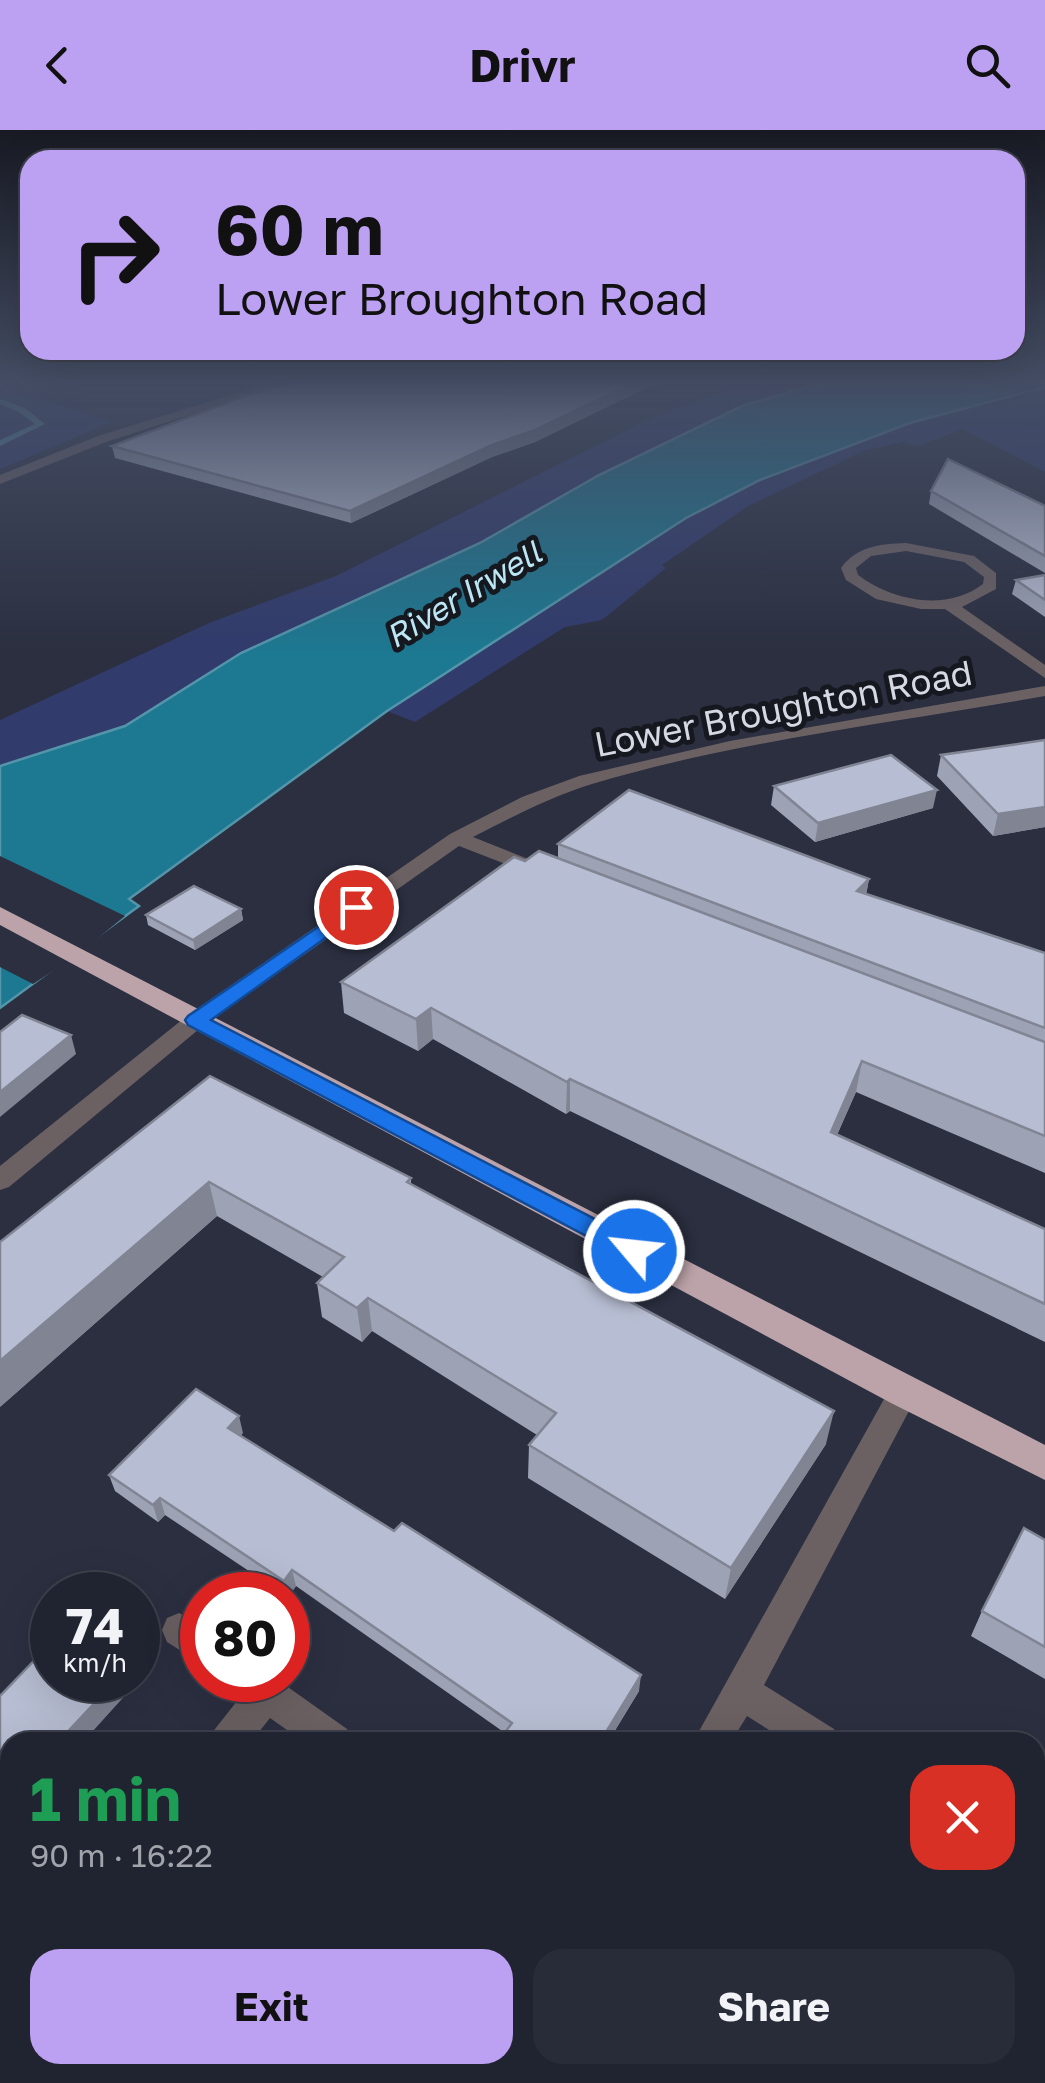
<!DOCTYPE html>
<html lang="en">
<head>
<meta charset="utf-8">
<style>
	body { margin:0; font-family:"Golos Text",sans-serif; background:#282b38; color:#f1f3f6; height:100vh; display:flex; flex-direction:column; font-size:38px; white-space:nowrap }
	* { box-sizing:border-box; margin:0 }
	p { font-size:32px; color:#a2a4ab }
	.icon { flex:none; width:55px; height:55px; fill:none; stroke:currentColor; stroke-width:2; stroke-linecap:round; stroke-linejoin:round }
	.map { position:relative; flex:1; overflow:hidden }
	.panel { position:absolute; left:0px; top:1602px; width:1045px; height:352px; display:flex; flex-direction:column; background:#202330; border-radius:30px 30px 0 0; box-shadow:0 10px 40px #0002,0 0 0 2px #3d404c }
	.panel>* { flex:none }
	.banner { position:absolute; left:20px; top:20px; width:1005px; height:210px; border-radius:30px; box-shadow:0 10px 40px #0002,0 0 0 2px #3d404c; background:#bca0f2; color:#111; overflow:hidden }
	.speed { position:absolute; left:30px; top:1442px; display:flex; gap:20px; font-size:50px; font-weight:700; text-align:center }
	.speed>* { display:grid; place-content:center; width:130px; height:130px; border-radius:50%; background:#202330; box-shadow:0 10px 40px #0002,0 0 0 2px #3d404c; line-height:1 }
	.speed small { font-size:25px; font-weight:400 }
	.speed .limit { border:15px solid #d22; background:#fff; color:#111 }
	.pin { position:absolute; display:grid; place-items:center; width:85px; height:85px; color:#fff; margin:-42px; border:5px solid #fff; border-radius:50%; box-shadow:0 2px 10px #0007 }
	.me { position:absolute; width:110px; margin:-55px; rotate:298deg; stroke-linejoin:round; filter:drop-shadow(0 0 8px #0008) }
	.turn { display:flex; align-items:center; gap:35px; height:210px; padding:0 30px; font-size:45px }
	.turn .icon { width:130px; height:130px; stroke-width:2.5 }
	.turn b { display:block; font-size:70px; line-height:85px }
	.round { display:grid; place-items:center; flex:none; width:105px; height:105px; border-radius:30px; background:#282b38 }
	.headline { display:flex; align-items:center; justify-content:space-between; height:170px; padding:0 30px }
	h1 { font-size:60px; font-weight:700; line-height:75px; color:#1e9e55 }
	.primary-button { display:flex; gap:20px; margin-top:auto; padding:20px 30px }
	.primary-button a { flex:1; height:115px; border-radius:30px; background:#bca0f2; color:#111; font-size:40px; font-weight:700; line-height:115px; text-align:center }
	.primary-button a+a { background:#282b38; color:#f1f3f6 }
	header { display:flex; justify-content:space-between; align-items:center; height:130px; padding:0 30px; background:#bca0f2; color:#111; font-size:45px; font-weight:700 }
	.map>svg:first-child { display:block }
	.green { fill:#313b6c }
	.water { fill:#1d7891; stroke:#5495aa; stroke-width:2.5 }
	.pier { fill:#2b2f40 }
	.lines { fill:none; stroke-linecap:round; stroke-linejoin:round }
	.stream { fill:#5495aa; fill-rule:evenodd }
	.street { fill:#6b6163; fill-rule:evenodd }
	.highway { fill:#bca3a9; fill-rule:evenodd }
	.wall { fill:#9da3b5 }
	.shaded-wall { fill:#808493 }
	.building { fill:#b7bdd2; stroke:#808493; stroke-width:2.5 }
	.route { fill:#1a73e8; stroke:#114b97; stroke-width:2.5 }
	.labels { text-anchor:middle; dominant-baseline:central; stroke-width:10; stroke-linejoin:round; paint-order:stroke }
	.far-water-label { font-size:32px; font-style:italic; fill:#bde6f5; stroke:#16181f }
	.street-label { font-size:35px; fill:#d6d9e4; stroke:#16181f }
</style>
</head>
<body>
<header><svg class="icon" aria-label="back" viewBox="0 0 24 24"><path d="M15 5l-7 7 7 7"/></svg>Drivr<svg class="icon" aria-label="search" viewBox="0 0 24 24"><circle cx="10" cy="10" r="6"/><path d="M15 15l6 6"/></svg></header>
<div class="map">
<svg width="1045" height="1953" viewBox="0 0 1045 1953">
	<rect width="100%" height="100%" fill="#2b2f40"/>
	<path class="green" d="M751,250H830L742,276L599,345L480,413L241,523L125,596L0,636V590L209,493L336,446L647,290Z
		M0,254L112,292L0,339Z
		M1045,257V342L963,299L918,316L904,312L866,320L748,376L662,435L666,438L602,490L565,497L415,592L387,581L686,388L760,350L910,293Z"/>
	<path class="water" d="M830,250H1045V257L910,293L760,350L686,388L387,581L129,769L139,776L0,878V636L125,596L241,523L480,413L599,345L742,276Z"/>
	<path class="pier" d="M0,726L125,786L76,826L33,854L0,837Z"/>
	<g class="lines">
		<path class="stream" d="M0,269L25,278L45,294L0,316V310L35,294L19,282L0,274Z"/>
		<path class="street" d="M279,250H297L106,312L0,354V345L98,306Z
			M906,413L974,426L996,443V459L962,477L1045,535V548L945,479H921L876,469L846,450L841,438C857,416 880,414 906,413ZM906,421L964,432L984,447L983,454C946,482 893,471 858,445L856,438L871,426Z
			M1045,556V566C895,593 739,610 592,654C550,667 512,687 473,707L548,737L551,741L548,745H534L459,716L204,895L9,1057L0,1060V1036L188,885L450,704L522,667L579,646L730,611Z
			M904,1249L915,1253L919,1262L764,1555L834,1599L839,1612H788L747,1586L731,1612H693L893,1253Z
			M179,1483L202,1496V1534L167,1512L162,1500L167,1488Z
			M230,1550H278L347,1599L352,1612H304L270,1588L251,1612H210L215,1599L241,1566Z
			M1035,1731L1045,1735V1777L1035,1773Z
			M62,1945H107L111,1953H66Z
			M496,1945H541L537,1953H492Z"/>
		<path class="highway" d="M0,777L1045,1315V1350L891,1273L0,795Z"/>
	</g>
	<path class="wall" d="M646,258L535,312L492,327L351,393L115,328L112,316Z
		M931,361L1045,376V443L929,374Z
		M1045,445V487L1012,464L1016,450Z
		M1045,610V697L993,706L937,646L941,625Z
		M774,656L933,678L815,712L771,675Z
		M558,714L869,749L866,765L1045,823V1043L856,962L837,1005L1045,1099V1212L570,981L566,984L433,909L418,921L344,883L341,852L525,731L558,728Z
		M241,779L243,790L195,820L148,795L146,785Z
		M210,946L411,1048V1054L826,1314L725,1469L528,1348L529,1315L537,1305L372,1201L362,1212L322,1187L317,1153L323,1147L217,1086L0,1277Z
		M243,1303L240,1306L639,1561L608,1612H498L505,1603L296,1456L288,1467V1465H285L165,1385L158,1392L115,1361L109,1345Z
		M1045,1410V1549L971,1506L982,1481Z"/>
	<path class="shaded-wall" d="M640,250H674L646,258L535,312L492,327L351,393L350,381L492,315Z
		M937,660L933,678L815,712L818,693Z
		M1045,677V697L993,706L998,684Z
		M869,749L865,771L857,761Z
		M241,779L243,790L195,820L193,810Z
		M431,878L433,909L418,921L416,889Z
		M71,905L76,924L0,987V962Z
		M862,931L856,962L824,1034L831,1002Z
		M570,949V981L566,984L567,952Z
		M209,1052L217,1086L0,1277V1231Z
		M368,1168L372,1201L362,1212L357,1178Z
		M834,1281L826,1314L725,1469L731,1438Z
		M239,1286L243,1303L232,1314L228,1298Z
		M160,1368L165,1385L158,1392L153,1375Z
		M292,1440L296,1456L288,1467L284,1451Z
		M641,1545L639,1561L608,1612H600Z
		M116,1550H126L130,1560L83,1612H58Z
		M10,1664V1692L0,1703V1675Z"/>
	<path class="building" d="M303,250H640L535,300L492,315L350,381L112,316L248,265Z
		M948,329L1045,376V426L931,361Z
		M1045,445V470L1016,450Z
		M1045,610V677L998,684L941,625Z
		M891,625L937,660L818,693L774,656Z
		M629,660L869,749L857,761L1045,823V898L558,714Z
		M539,721L1045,912V1006L862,931L831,1002L1045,1099V1174L570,949L567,952L431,878L416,889L341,852L514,727L525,731Z
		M194,756L241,779L193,810L146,785Z
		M22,885L71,905L0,962V902Z
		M210,946L411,1048L407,1052L834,1281L731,1438L529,1315L556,1283L368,1168L357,1178L317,1153L344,1127L209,1052L0,1231V1112Z
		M196,1259L239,1286L228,1298L394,1401L402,1393L641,1545L600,1612H498L512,1593L292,1440L284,1451L160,1368L153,1375L109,1345Z
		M1024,1398L1045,1410V1517L982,1481Z
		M52,1512V1550H116L58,1612H10V1664L0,1675V1566Z
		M1035,1926L1045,1933V1953H698L702,1945H1035Z"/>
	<linearGradient id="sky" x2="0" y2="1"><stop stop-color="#181a23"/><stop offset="0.48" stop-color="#444d64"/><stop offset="1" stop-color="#444d64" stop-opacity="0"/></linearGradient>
	<rect width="1045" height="523" fill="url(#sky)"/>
	<path class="route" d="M356,771L363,773V781L211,890L643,1114L647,1121L643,1127H626L188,895L185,890L188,886Z"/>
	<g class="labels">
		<g class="far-water-label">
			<text transform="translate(463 464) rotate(-31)">River Irwell</text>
		</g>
		<g class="street-label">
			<text transform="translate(783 578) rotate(-11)">Lower Broughton Road</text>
		</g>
	</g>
</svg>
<div class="speed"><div>74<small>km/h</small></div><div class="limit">80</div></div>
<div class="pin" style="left:356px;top:777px;background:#d93025"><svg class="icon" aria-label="arrive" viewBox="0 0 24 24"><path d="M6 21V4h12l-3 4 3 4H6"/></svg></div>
<svg class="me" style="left:634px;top:1121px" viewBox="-20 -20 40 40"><circle r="17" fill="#1a73e8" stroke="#fff" stroke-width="3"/><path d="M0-11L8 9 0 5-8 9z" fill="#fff"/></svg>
<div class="banner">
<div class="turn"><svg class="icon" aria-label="right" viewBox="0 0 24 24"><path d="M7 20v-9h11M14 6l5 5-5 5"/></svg><div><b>60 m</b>Lower Broughton Road</div></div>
</div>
<section class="panel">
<div class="headline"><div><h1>1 min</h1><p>90 m · 16:22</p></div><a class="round" style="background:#d93025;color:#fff"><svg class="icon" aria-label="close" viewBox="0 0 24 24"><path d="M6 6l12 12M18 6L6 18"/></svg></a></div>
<div class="primary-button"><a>Exit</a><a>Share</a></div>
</section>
</div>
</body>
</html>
